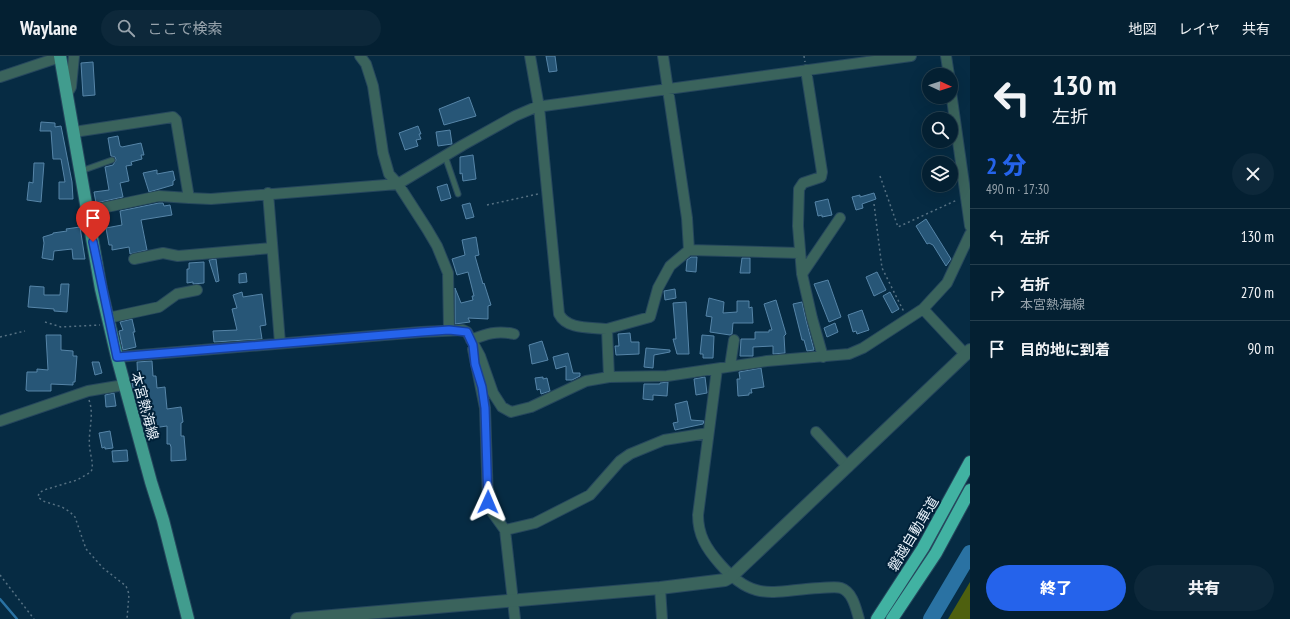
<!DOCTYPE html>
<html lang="ja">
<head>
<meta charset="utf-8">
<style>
	body { margin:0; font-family:"PT Sans Narrow","Noto Sans JP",sans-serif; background:#0d283a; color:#f1f3f6; height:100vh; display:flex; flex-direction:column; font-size:15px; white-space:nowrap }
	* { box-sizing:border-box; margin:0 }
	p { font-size:13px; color:#97a3ac }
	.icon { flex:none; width:22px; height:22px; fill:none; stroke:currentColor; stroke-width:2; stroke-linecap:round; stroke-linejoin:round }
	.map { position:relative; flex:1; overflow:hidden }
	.panel { display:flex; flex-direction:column; background:#042032; width:320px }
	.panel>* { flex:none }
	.hud { background:#042032; color:#f1f3f6; overflow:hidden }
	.needle { width:26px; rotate:93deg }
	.controls { position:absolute; left:922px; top:12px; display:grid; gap:8px }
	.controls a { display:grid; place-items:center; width:36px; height:36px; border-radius:50%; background:#042032; box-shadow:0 4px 16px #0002,0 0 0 1px #253e4d; font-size:20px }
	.pin { position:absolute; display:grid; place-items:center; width:34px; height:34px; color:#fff; margin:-41px -17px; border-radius:50% 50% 50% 0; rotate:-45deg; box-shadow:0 0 4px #0007 }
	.pin .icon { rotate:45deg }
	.me { position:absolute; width:44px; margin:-22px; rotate:1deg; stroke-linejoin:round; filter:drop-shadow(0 0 3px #0008) }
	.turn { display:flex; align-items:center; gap:14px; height:84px; padding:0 16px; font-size:18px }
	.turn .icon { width:52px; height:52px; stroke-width:2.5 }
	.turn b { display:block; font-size:28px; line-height:34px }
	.round { display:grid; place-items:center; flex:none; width:42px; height:42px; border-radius:21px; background:#0d283a }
	.headline { display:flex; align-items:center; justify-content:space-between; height:68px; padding:0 16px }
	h1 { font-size:24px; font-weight:800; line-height:30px; color:#2563eb }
	.primary-button { display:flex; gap:8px; margin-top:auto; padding:8px 16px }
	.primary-button a { flex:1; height:46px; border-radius:24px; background:#2563eb; color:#fff; font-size:16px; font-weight:800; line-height:46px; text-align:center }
	.primary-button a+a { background:#0d283a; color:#f1f3f6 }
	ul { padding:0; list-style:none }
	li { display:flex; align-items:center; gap:12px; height:56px; padding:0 16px; border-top:1px solid #253e4d }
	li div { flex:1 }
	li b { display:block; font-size:15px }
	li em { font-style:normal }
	header { display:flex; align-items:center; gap:24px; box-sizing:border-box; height:56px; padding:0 20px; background:#042032; border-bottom:1px solid #253e4d }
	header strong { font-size:19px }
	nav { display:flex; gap:22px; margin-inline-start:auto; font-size:14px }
	.search { width:280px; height:36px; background:#0d283a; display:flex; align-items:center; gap:10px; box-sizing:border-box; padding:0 14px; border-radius:22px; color:#97a3ac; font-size:15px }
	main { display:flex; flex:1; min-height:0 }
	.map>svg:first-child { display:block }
	.forest { fill:#4e600f }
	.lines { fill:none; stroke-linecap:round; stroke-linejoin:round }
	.stream { stroke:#2a72a3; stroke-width:2.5 }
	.river { stroke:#2a72a3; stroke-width:16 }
	.building { fill:#275677; stroke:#5685a8 }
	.service-casing { stroke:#26475d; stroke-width:7 }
	.minor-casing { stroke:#26475d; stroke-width:12 }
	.tertiary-casing { stroke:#26475d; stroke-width:14 }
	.primary-casing { stroke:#26475d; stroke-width:14 }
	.motorway-casing { stroke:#26475d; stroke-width:14 }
	.path { stroke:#567183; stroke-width:1.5; stroke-dasharray:2 3; stroke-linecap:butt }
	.service { stroke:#3a635c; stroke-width:5 }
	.minor { stroke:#3a635c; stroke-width:10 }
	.tertiary { stroke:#3a635c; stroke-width:12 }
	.primary { stroke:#419c8e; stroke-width:12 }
	.motorway { stroke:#41b2a2; stroke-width:12 }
	.route-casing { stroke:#184099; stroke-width:10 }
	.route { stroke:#2563eb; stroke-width:7 }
	.labels { text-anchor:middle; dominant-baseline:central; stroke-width:4; stroke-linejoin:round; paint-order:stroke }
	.street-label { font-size:14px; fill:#eaf3fb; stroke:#002139 }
</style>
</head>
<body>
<header>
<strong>Waylane</strong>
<div class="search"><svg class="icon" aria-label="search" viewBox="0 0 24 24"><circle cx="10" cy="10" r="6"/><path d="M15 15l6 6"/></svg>ここで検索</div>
<nav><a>地図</a><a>レイヤ</a><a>共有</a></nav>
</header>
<main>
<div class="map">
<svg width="970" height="563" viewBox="0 0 970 563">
	<rect width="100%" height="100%" fill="#062b43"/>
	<path class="forest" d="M970,526V563H948Z"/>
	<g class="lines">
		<path class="stream" d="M0,543L17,563"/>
		<path class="river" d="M931,563L970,497"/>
	</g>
	<path class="building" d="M546,0H555L557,15L549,16Z
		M93,6L95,39L83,40L81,7Z
		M469,41L476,60L444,69L439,53Z
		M41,66L55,67V71L61,70L72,126L73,143H59V126H65L61,103H53L51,75H40Z
		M418,70L421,78H419L421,83L416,84L418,90L405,94L399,77Z
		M450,74L452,88L438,90L436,76Z
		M118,80L120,90L122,91L141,87L144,99H141L142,103L131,106L132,109L126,110L129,125L120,127L123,141L96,147L94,136L109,134L105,111L113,109L116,104L115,101L111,100L108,82Z
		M473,99L476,123L463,125L462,117L460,118V101Z
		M34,107H44L41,146L27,144L29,126L33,127Z
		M157,114V118L173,115L175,124L173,125V129L149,136L143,117Z
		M447,128L451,142L441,145L437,131Z
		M874,137L876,143L862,148L863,152L856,154L852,141L860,139V141Z
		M828,143L832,159L822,161V159L818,160L815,146Z
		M159,147H163L164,150L170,149L172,159L141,164L147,194L130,198L129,191L112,194V189H109L106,172L122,169L120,155Z
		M470,147L474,161L466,163L462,149Z
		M926,163L951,203L946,210L933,189L929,187L927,188L916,170Z
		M80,171L85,203H73L72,193L54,195L53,204L42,202L44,187L43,181L53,178V177L67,175L66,173Z
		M476,181L479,199L475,200L483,228L484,227L491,249L488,250V263L468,262L470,266L455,268V232L461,247L473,244L472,240H474L468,216L457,219L452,203L465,199L462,184Z
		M691,201H697L696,216L686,215L687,204Z
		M742,202H750V217H740Z
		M216,203L219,225L216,226L209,204Z
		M204,206V227L193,228V226L187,227V213H189V207Z
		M877,216L886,234L874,240L866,221Z
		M246,217L247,226L239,227V218Z
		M828,224L841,261L829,266L814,228Z
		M61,228H69L67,256L54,255V253L28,251L30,230L44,231V239H60Z
		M675,233L676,242L665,244L664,235Z
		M242,236L243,241L262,238L266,269L260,270L262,283L214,286L213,275L237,274L232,253L237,252L233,239Z
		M890,236L899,253L892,257L883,240Z
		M709,242L724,246L723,257L737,256V245H749V252L752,251L753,267H733L732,278L730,279L710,276L712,261L706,260Z
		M776,244L786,278L784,280L785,297L773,298V290L753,291V300H740L741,283H755V276H769V274H772L764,248Z
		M686,246L689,298H677L673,283H676L673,247Z
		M802,246L806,264L814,294L807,295L804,284H802L793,248Z
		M862,254L869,274L857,278L856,275L853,276L848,259Z
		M132,263L135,276H133L136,291L123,294L119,275L123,274L120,266Z
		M835,267L838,276L827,281L824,272Z
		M630,277L631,286H639V298L616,299L615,290H619L618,278Z
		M46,279H61V294L73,295V300H77L75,326H73V329L51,328V335H28L26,334L27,316H37V313L48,314Z
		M702,279L714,280L713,302H703V298H700Z
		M542,285L548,304L532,308L529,289Z
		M646,292L670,294V296L654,299L653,312L644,311Z
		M568,297L573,317H580V320L572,324H566V310L556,313L553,301Z
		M152,305L153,320H156L157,332L165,331L167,353L181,351L183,366L181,367V380H184L186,404L171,405V391L170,388H167V370L153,372V369H148L146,358H151L145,332L133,333L132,327L138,326L137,306Z
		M92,306H99L102,317L95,319Z
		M761,312L764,331L751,333L752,337H749V339L738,340L737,323H740L739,316Z
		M543,321V323L547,322L550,335L541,338L540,333L537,334L535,322Z
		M705,321L707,337L696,339L694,323Z
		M668,326L667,340L653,339V344L643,343L644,328H660V327Z
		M114,337L116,350L106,351L105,339Z
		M687,345L691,364L704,365L703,368L675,374L673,367L678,366L675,348Z
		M110,375L113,392L105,393V391L102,392L99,377Z
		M127,394L128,405L113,406L112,395Z"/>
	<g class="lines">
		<g class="service-casing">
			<path id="service" d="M445,100L458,138
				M81,115L112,104"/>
		</g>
		<g class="minor-casing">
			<path id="minor" d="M360,0L366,8L373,30L383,97L389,118L398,128L427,173L437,190L448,217L449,274
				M530,0L539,51L559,258C567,274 591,271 607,273
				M946,0L949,19
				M806,14L822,116L821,121L803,127L799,133L798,170L802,218L812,262L823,301
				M0,21L60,1
				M951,36L970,170
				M67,38L71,31L74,0
				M74,76L173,61L176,64L189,142L211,143L398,128L463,89L515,60L536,51L911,0
				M268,137L280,287
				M88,155L159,140L189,142
				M689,194L799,197
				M134,203L163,197L178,200L272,192
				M802,218L840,162
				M923,253L966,299
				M108,262L159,251L177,238L197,234
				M471,284C486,278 497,274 514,278
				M473,293L485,352L488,446L490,453L505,474L515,563
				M117,301L421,276L463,274L467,276L480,300L493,337L502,351L511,356L531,351L586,325L609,321L667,320L767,305L849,298L863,292L923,253L947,227L970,178
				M730,310L734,284
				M717,313L698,459C698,479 706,492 720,508C755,548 774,534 820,532C827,532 835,530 841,532C853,536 856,553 859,563
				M609,321L607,273L650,261L658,232L670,210L689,194L687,162L663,0
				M0,365L88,335L124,329
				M816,376L848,411
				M505,474L535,467L590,439L620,405L630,398L664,384L708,377
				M660,532L662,563"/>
		</g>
		<g class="tertiary-casing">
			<path id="tertiary" d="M297,563L660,532L725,524L732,520L970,294"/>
		</g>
		<g class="primary-casing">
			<path id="primary" d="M60,0L101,233L117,301L151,426L163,464L188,563"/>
		</g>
		<g class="motorway-casing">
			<path id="motorway" d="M877,563L923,492L970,406
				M892,563L936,497L970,434"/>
		</g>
		<path class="path" d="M804,0L805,6
			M880,120L898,171L957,144
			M874,148L882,212L904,256
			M487,149L538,138
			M45,266L61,271L100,269
			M0,281L25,275
			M89,344C95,360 87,377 90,394C91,402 94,409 91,416L77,424L44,434L39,437L38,441L43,445L62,451L70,456L75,461L86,493L103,512L126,530L129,538L127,563
			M0,519L34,563"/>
		<use href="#service" class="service"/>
		<use href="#minor" class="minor"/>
		<use href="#tertiary" class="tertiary"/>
		<use href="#primary" class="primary"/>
		<use href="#motorway" class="motorway"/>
	</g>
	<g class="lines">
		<g class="route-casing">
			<path id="route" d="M93,186L117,301L421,276L449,274L467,276L473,289L475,308L482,331L485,352L488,446"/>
		</g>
		<use href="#route" class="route"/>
	</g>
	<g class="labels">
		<g class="street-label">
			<text transform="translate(145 350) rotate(75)">本宮熱海線</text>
			<text transform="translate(913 478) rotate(-59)">磐越自動車道</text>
		</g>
	</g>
</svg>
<div class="controls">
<a><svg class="needle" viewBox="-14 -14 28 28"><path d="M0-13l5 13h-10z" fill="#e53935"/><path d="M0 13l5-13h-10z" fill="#97a3ac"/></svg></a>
<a><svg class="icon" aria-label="search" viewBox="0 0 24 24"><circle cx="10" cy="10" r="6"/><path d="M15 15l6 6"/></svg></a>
<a><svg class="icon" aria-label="layers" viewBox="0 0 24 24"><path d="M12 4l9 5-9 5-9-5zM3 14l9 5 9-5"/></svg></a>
</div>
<div class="pin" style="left:93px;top:186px;background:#d93025"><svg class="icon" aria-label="arrive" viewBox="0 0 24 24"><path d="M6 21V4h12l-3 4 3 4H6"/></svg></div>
<svg class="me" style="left:488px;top:446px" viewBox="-20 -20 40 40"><path d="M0-17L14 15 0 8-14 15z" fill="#2563eb" stroke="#fff" stroke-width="4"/></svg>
</div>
<section class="panel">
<div class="hud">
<div class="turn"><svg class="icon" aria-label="left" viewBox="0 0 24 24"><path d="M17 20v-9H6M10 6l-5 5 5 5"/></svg><div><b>130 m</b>左折</div></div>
</div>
<div class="headline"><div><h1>2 分</h1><p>490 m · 17:30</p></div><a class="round"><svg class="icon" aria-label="close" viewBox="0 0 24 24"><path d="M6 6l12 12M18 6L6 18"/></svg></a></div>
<ul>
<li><svg class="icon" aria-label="left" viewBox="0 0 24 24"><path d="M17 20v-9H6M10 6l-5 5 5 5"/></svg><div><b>左折</b></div><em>130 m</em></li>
<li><svg class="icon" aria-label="right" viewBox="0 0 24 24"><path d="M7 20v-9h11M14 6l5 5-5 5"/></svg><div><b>右折</b><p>本宮熱海線</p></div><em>270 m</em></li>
<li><svg class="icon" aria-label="arrive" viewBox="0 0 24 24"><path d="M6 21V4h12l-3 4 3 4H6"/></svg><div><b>目的地に到着</b></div><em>90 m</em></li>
</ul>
<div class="primary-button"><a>終了</a><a>共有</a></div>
</section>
</main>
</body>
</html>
